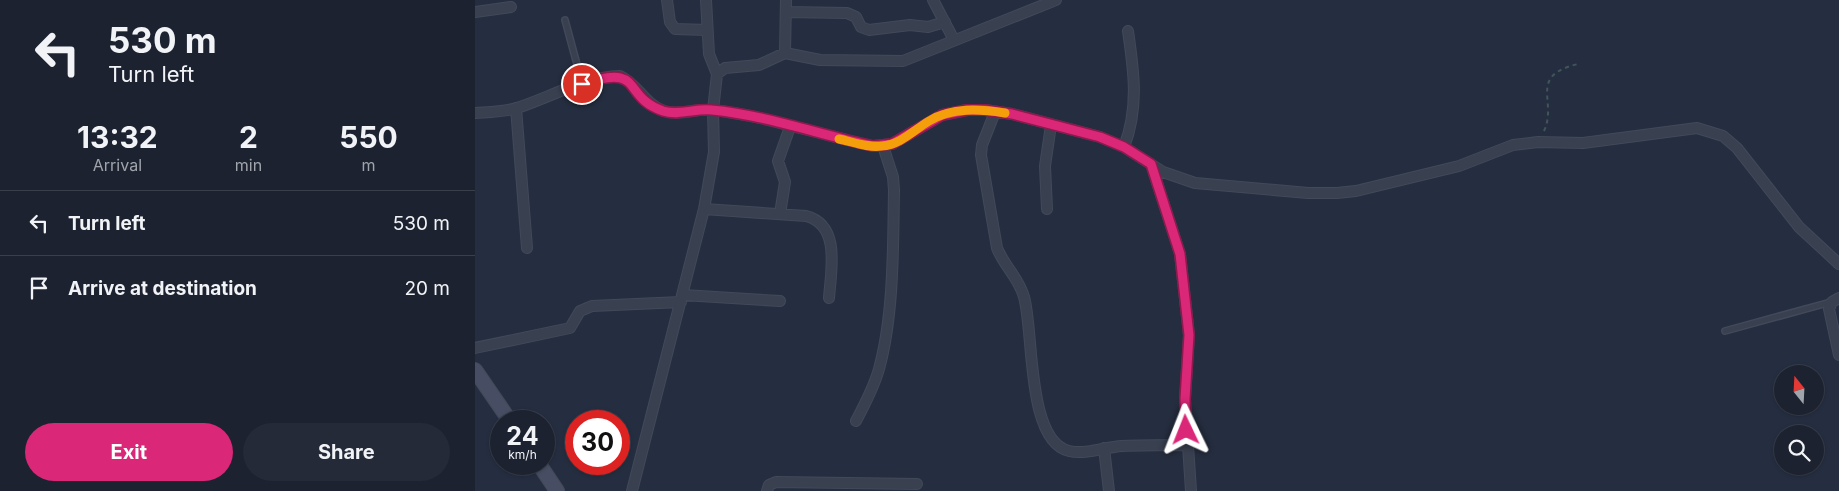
<!DOCTYPE html>
<html lang="en">
<head>
<meta charset="utf-8">
<style>
	body { margin:0; font-family:Inter,sans-serif; background:#252a38; color:#f1f3f6; height:100vh; display:flex; flex-direction:column; font-size:19px; white-space:nowrap }
	* { box-sizing:border-box; margin:0 }
	p { font-size:16px; color:#a0a4ab }
	.icon { flex:none; width:28px; height:28px; fill:none; stroke:currentColor; stroke-width:2; stroke-linecap:round; stroke-linejoin:round }
	.map { position:relative; flex:1; overflow:hidden }
	.details { display:flex; flex-direction:column; background:#1c2230; width:475px }
	.details>* { flex:none }
	.top-card { background:#1c2230; color:#f1f3f6; overflow:hidden }
	.needle { width:32px; rotate:342deg }
	.fabs { position:absolute; left:1299px; top:365px; display:grid; gap:10px }
	.fabs a { display:grid; place-items:center; width:50px; height:50px; border-radius:50%; background:#1c2230; box-shadow:0 1px 4px #0004,0 0 0 1px #3a3f4c; font-size:25px }
	.speed { position:absolute; left:15px; top:410px; display:flex; gap:10px; font-size:25px; font-weight:700; text-align:center }
	.speed>* { display:grid; place-content:center; width:65px; height:65px; border-radius:50%; background:#1c2230; box-shadow:0 1px 4px #0004,0 0 0 1px #3a3f4c; line-height:1 }
	.speed small { font-size:12px; font-weight:400 }
	.speed .limit { border:8px solid #d22; background:#fff; color:#111 }
	.pin { position:absolute; display:grid; place-items:center; width:42px; height:42px; color:#fff; margin:-21px; border:2px solid #fff; border-radius:50%; box-shadow:0 1px 5px #0007 }
	.me { position:absolute; width:55px; margin:-28px; rotate:358deg; stroke-linejoin:round; filter:drop-shadow(0 0 4px #0008) }
	.turn { display:flex; align-items:center; gap:18px; height:105px; padding:0 25px; font-size:22px }
	.turn .icon { width:65px; height:65px; stroke-width:2.5 }
	.turn b { display:block; font-size:35px; line-height:42px }
	.eta { display:flex; justify-content:space-evenly; align-items:center; height:85px; text-align:center }
	.eta b { font-size:30px; font-weight:700; line-height:35px }
	.action { display:flex; gap:10px; margin-top:auto; padding:10px 25px }
	.action a { flex:1; height:58px; border-radius:30px; background:#db2777; color:#fff; font-size:20px; font-weight:700; line-height:58px; text-align:center }
	.action a+a { background:#252a38; color:#f1f3f6 }
	ul { padding:0; list-style:none }
	li { display:flex; align-items:center; gap:15px; height:65px; padding:0 25px; border-top:1px solid #3a3f4c }
	li div { flex:1 }
	li b { display:block; font-size:19px }
	li em { font-style:normal }
	main { display:flex; flex:1; min-height:0 }
	.map>svg:first-child { display:block }
	.lines { fill:none; stroke-linecap:round; stroke-linejoin:round }
	.service-casing { stroke:#424959; stroke-width:8 }
	.minor-casing { stroke:#424959; stroke-width:12 }
	.secondary-casing { stroke:#424959; stroke-width:16 }
	.path { stroke:#405459; stroke-width:2; stroke-dasharray:4 4; stroke-linecap:butt }
	.service { stroke:#394050; stroke-width:5 }
	.minor { stroke:#394050; stroke-width:10 }
	.secondary { stroke:#474e63; stroke-width:14 }
	.route-casing { stroke:#8e194d; stroke-width:12 }
	.route { stroke:#db2777; stroke-width:9 }
	.slow { stroke:#f59e0b; stroke-width:9 }
</style>
</head>
<body>
<main>
<section class="details">
<div class="top-card">
<div class="turn"><svg class="icon" aria-label="left" viewBox="0 0 24 24"><path d="M17 20v-9H6M10 6l-5 5 5 5"/></svg><div><b>530 m</b>Turn left</div></div>
</div>
<div class="eta">
<div><b>13:32</b><p>Arrival</p></div>
<div><b>2</b><p>min</p></div>
<div><b>550</b><p>m</p></div>
</div>
<ul>
<li><svg class="icon" aria-label="left" viewBox="0 0 24 24"><path d="M17 20v-9H6M10 6l-5 5 5 5"/></svg><div><b>Turn left</b></div><em>530 m</em></li>
<li><svg class="icon" aria-label="arrive" viewBox="0 0 24 24"><path d="M6 21V4h12l-3 4 3 4H6"/></svg><div><b>Arrive at destination</b></div><em>20 m</em></li>
</ul>
<div class="action"><a>Exit</a><a>Share</a></div>
</section>
<div class="map">
<svg width="1364" height="491" viewBox="0 0 1364 491">
	<rect width="100%" height="100%" fill="#252e40"/>
	<g class="lines">
		<g class="service-casing">
			<path id="service" d="M90,20L107,83
				M1250,331L1356,302"/>
		</g>
		<g class="minor-casing">
			<path id="minor" d="M192,0L195,22L200,29L232,30
				M231,0L234,54L242,74
				M458,0L479,40
				M0,12L36,7
				M311,12L372,13L381,17L386,27L394,30L435,25L453,27L470,22
				M310,53L311,0
				M41,108L52,248
				M520,112L507,145L506,155L522,248C529,266 544,278 549,297C559,331 551,441 594,451C611,455 630,447 647,446C668,445 690,445 711,445
				M0,113C14,112 28,112 42,108C76,97 109,77 145,76C163,84 169,104 189,111C205,116 221,108 238,110C292,116 345,135 398,146L417,144L467,115L492,110H510L537,114L625,137L649,147L688,172L720,183L833,193H862L881,191L984,166L1038,145L1063,142L1108,143L1222,128L1248,136L1262,148L1324,227L1364,264
				M649,147C664,108 659,72 653,31
				M676,164L705,254L714,335L710,399L716,491
				M229,209L331,216C366,225 356,270 354,298
				M572,209L570,166L576,125
				M305,214L310,182L303,161L315,127
				M208,295L305,301
				M1364,298L1357,302L1354,309L1364,355
				M0,348L95,328L105,311L117,306L206,302
				M381,421C390,404 399,387 404,369C419,314 418,247 419,190L418,177L408,146
				M629,448L634,491
				M157,491L229,209L239,152L238,110L242,74L250,68L284,65L310,53L345,60L428,61L581,0
				M292,491L294,485L301,482L442,484"/>
		</g>
		<g class="secondary-casing">
			<path id="secondary" d="M0,370L35,421
				M64,464L82,491"/>
		</g>
		<path class="path" d="M1069,131C1083,101 1052,76 1103,64"/>
		<use href="#service" class="service"/>
		<use href="#minor" class="minor"/>
		<use href="#secondary" class="secondary"/>
	</g>
	<g class="lines">
		<g class="route-casing">
			<path id="route" d="M107,84C171,63 145,96 188,111C204,116 221,108 237,110C290,115 346,135 398,146L417,144L467,115L492,110H510L537,114L625,137L649,147L676,164L705,254L714,335L710,399L711,430"/>
		</g>
		<use href="#route" class="route"/>
		<path class="slow" d="M364,139C378,142 393,148 407,146C425,145 439,130 454,121C477,107 505,109 530,113"/>
	</g>
</svg>
<div class="fabs">
<a><svg class="needle" viewBox="-14 -14 28 28"><path d="M0-13l5 13h-10z" fill="#e53935"/><path d="M0 13l5-13h-10z" fill="#a0a4ab"/></svg></a>
<a><svg class="icon" aria-label="search" viewBox="0 0 24 24"><circle cx="10" cy="10" r="6"/><path d="M15 15l6 6"/></svg></a>
</div>
<div class="speed"><div>24<small>km/h</small></div><div class="limit">30</div></div>
<div class="pin" style="left:107px;top:84px;background:#d93025"><svg class="icon" aria-label="arrive" viewBox="0 0 24 24"><path d="M6 21V4h12l-3 4 3 4H6"/></svg></div>
<svg class="me" style="left:711px;top:430px" viewBox="-20 -20 40 40"><path d="M0-17L14 15 0 8-14 15z" fill="#db2777" stroke="#fff" stroke-width="4"/></svg>
</div>
</main>
</body>
</html>
